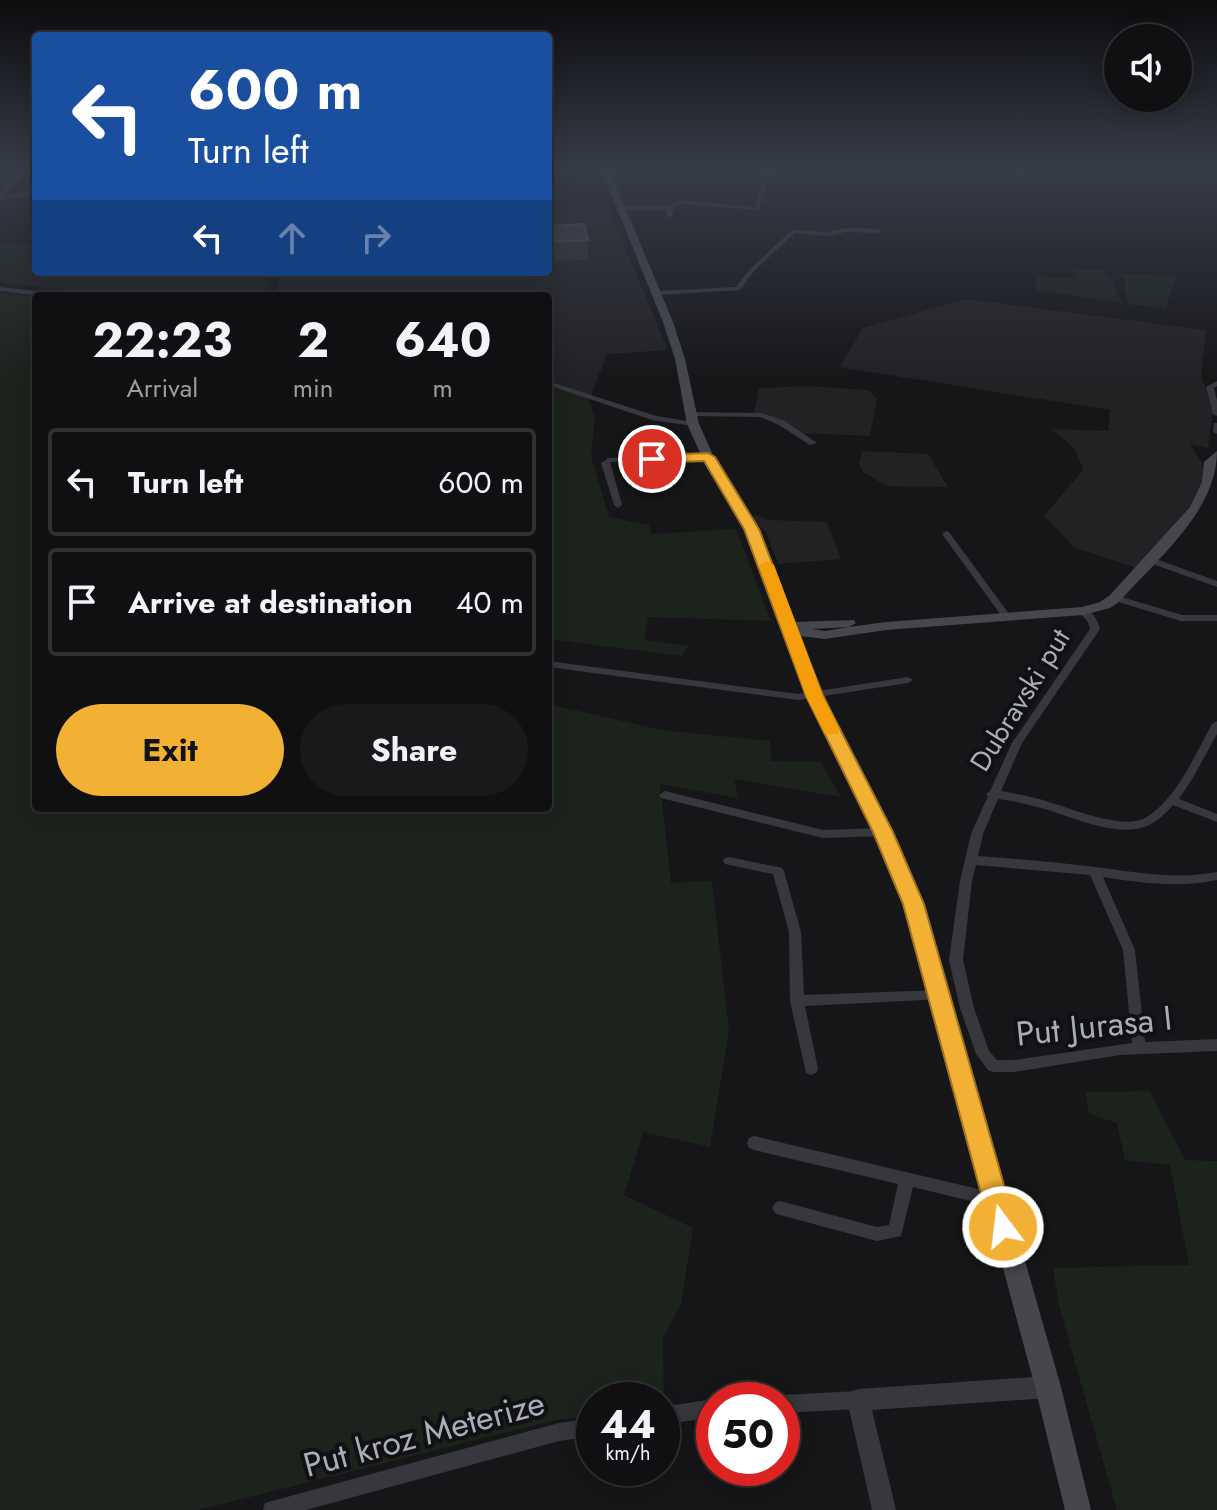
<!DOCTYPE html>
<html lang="en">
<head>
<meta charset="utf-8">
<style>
	body { margin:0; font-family:Jost,sans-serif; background:#19191b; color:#f1f3f6; height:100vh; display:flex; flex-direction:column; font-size:30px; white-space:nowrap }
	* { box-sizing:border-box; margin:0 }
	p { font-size:26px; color:#9c9d9f }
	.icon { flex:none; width:44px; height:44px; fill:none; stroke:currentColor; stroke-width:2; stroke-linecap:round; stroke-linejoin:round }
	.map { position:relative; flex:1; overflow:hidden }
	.side { position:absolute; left:32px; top:292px; width:520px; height:520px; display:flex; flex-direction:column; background:#101012; border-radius:8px; box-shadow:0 4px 20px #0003,0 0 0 2px #303032 }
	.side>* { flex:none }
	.banner { position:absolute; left:32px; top:32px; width:520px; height:244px; border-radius:8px; box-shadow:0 4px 20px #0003,0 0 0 2px #303032; background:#1a4fa0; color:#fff; overflow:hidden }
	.fabs { position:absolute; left:1104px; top:24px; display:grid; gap:16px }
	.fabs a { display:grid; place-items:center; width:88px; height:88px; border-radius:50%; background:#101012; box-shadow:0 4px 20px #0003,0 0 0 2px #303032; font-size:40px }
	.speed { position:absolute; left:576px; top:1382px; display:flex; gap:16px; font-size:40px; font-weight:700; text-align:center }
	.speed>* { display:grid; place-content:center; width:104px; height:104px; border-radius:50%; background:#101012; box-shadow:0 4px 20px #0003,0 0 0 2px #303032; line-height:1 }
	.speed small { font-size:20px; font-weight:400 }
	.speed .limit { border:12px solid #d22; background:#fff; color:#111 }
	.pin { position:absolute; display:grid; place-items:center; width:68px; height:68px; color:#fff; margin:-34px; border:4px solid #fff; border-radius:50%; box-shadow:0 2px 8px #0007 }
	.me { position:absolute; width:88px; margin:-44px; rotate:345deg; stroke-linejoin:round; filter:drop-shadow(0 0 6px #0008) }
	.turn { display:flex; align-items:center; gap:28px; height:168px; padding:0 24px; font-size:36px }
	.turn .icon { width:104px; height:104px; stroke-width:2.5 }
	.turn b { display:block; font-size:56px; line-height:68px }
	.lanes { display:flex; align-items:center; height:76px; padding:0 24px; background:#0003; justify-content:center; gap:40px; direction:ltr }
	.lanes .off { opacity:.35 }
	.eta { display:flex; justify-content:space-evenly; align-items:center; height:136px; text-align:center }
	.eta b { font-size:48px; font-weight:700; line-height:56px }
	.cta { display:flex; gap:16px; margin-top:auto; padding:16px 24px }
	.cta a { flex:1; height:92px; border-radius:48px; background:#f2b134; color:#111; font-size:32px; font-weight:700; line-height:92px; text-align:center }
	.cta a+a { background:#19191b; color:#f1f3f6 }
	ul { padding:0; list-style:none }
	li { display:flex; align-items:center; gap:24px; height:108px; margin:0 16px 12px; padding:0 8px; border:4px solid #303032; border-radius:8px }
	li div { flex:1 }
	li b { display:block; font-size:30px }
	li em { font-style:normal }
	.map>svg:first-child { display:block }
	.built { fill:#222225 }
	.green { fill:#1c231d }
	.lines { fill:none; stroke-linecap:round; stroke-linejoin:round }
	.minor { fill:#37383d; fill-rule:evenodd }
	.tertiary { fill:#37383d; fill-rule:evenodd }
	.secondary { fill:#45474d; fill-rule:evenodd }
	.wall { fill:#323236 }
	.building { fill:#3f3f44; stroke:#4f5156; stroke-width:2 }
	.route { fill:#f2b134; stroke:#9d7322; stroke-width:2 }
	.slow { fill:#f59e0b }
	.labels { text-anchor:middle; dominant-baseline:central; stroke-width:8; stroke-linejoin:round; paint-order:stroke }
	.street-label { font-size:28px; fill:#a8adb8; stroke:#111113 }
	.near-street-label { font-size:34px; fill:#a8adb8; stroke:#111113 }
</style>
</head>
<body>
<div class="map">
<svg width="1217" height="1510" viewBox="0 0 1217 1510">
	<rect width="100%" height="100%" fill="#161618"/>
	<path class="built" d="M607,204L668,350L607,354L589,401L548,386V296H276L280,272H548V207Z
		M966,299L1206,330L1201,374L1213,413L1208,448L1190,444L1202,463L1204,478L1192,504L1136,568L1074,547L1044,516L1083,470L1075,449L1051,429L1108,431L1110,410L839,367L863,328Z
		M808,386L868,390L877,398L870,436L799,433L778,419L754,413L759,388Z
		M862,451L928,454L948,487L887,486L864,473L859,464Z
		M754,515L771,520L827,522L841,559L778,564L766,532L755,521Z"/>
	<path class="green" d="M0,242L36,245V272H156L188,276L195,272H270L268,291L272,296H113L0,282Z
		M1073,269L1102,270L1112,281L1122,303L1035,290L1037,276L1077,279Z
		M1115,274L1176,275L1166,309L1129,304L1124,290L1126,279Z
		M0,293L36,297V808H548V704L662,730L770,741L771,761L821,762L841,797L734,779L738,798L660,784L671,883L712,881L729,1031L710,1147L643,1132L624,1195L693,1228L681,1304L663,1339L664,1406L662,1400H594V1415L556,1420L198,1510H0Z
		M548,386L589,401L595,419L591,456L609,517L649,525L651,534L736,529L771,621L648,617L644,640L689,646L682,656L548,639Z
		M1150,1091L1185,1160L1217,1161V1510H1117L1059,1306L1053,1268L1189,1265L1170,1165L1125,1160L1117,1123L1089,1114L1086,1092Z"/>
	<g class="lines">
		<path class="minor" d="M26,169H32L2,196L36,191V195L0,200V192Z
			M765,169H771L759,210L679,204L673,209L672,216L669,218L666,216L667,210H622L619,208L622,206H669L678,200L755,207Z
			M846,228L879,229L882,231L879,233L846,232L828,236L795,233L754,271L740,290L657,295L654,293L657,291L736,287L750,269L792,230L828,232Z
			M0,287L61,294L64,296H44L0,291Z
			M548,381L656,416L693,422L697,424L693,426L652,420L548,385Z
			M1217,381V386L1214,388L1217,400V416L1213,414L1206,387Z
			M688,412L761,413L785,421L817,443L810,445L779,425L760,417L691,416L687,414Z
			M1214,423H1217V434L1213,432Z
			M708,455L712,457L711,459L610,462L622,505L618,508L614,505L601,463L608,458Z
			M946,531L949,532L1009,614L1011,616L1009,618H1003L942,534Z
			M1150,557L1217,581V587L1147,562L1145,560Z
			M1115,595L1182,615H1217V621H1181L1112,600L1110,598Z
			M1083,608C1092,611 1098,620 1100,629L1022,743L1001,791C1018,794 1034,797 1049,802C1073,809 1122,830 1145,818C1176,800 1195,755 1212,724L1217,721V734L1194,776L1179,799L1217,814V822L1173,805C1165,814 1156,823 1144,827C1114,837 1070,816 1041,808C1027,804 1013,801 998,799L983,834L978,856C1017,859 1056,862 1095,867C1136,872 1175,880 1217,872V880C1178,888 1142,883 1103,877L1135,950L1145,1042L1217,1039V1051L1120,1055L1015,1072H993L988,1070L976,1054L960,1008L949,960L960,881L971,834L988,796L986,794L990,791L1012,743L1090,629L1088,622L1078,611ZM976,865L1090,875L1123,950L1132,1043L1015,1060H997L989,1051L974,1008L963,960L972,881Z
			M548,661L798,694L908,677L913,680L908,683L798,700L548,667Z
			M665,791L823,830L883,828L887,829L889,832L887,835L883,836L823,838L661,798L659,795Z
			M729,857L778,867L782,868L784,871L801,932L804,995L939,990L944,991L946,995L944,999L805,1006L818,1069L816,1073L811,1075L806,1073L790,1001L789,932L773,874L725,864L723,861L725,858Z
			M754,1136L995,1193L1000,1195L1003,1200L1000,1205L995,1207L913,1187L901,1236L877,1241L780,1215L775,1213L772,1208L775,1203L780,1201L877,1227L889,1225L898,1184L754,1150L749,1148L747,1143L749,1138Z
			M858,1391L864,1394L867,1400L864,1406L858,1409L782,1413V1400H775L782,1395Z
			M714,1399L716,1400H714V1417L662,1425V1407Z
			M594,1418V1436L559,1441L306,1510H263L265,1503L272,1501L559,1423Z"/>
		<path class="tertiary" d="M1048,1376L1056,1379L1059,1387L1056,1395L1048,1398L872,1410L896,1510H872L847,1400L850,1392L858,1389Z"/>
		<path class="secondary" d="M601,169H609L673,322L685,359L699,424L714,457L758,529L794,622L854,620L856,623L849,627L886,622L1082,607L1100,602L1110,595L1190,507L1202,482L1204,462L1217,451C1217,511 1158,558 1120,601L1110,608L1083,615L886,630L825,639L800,636C835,728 884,814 923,904L1061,1387L1091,1510H1065L1035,1387L905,904L874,832L807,696L746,529L702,457L687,424L675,359L663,322ZM849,627L825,631L812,629Z"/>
	</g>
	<path class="wall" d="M548,226L588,240V260L548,261Z"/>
	<path class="building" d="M584,224L588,240L548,242V226Z"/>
	<linearGradient id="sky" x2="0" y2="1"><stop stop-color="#0c0c0d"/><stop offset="0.44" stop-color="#363c48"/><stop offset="1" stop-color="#363c48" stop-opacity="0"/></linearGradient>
	<rect width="1217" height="381" fill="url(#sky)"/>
	<path class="route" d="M708,453L715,457L759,529L823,696L893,832L924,904L1016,1227L1013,1235L1003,1239L994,1235L990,1227L903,904L873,832L806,696L744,529L704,461L652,463L645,459L652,455Z"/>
	<path class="slow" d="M767,561L774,565L823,696L840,730L837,734H825L806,696L759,565Z"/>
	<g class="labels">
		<g class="street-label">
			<text transform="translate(1020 700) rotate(-58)">Dubravski put</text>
		</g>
		<g class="near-street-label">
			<text transform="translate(1094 1026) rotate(-6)">Put Jurasa I</text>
			<text transform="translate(424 1434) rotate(-15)">Put kroz Meterize</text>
		</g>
	</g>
</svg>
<div class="fabs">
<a><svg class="icon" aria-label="sound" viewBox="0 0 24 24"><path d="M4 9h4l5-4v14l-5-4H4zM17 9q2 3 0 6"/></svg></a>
</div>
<div class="speed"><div>44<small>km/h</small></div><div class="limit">50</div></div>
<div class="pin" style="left:652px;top:459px;background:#d93025"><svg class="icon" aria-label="arrive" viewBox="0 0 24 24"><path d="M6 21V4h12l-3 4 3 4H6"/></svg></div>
<svg class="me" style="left:1003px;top:1227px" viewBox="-20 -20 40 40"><circle r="17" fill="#f2b134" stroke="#fff" stroke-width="3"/><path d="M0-11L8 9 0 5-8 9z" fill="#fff"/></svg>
<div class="banner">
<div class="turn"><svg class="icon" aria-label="left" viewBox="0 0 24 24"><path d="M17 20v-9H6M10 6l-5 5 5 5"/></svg><div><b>600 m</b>Turn left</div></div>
<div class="lanes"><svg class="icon" aria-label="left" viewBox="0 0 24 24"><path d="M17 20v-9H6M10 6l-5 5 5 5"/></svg><svg class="icon off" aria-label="ahead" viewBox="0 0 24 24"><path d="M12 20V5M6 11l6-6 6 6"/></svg><svg class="icon off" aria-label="right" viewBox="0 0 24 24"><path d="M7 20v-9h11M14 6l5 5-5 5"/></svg></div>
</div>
<section class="side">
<div class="eta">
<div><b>22:23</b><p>Arrival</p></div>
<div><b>2</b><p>min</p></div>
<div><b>640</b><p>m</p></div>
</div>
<ul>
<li><svg class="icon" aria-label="left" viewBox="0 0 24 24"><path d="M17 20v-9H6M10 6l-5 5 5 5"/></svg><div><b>Turn left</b></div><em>600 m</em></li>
<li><svg class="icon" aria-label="arrive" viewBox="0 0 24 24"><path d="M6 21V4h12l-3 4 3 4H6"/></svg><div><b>Arrive at destination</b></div><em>40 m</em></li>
</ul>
<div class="cta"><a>Exit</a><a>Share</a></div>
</section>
</div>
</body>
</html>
